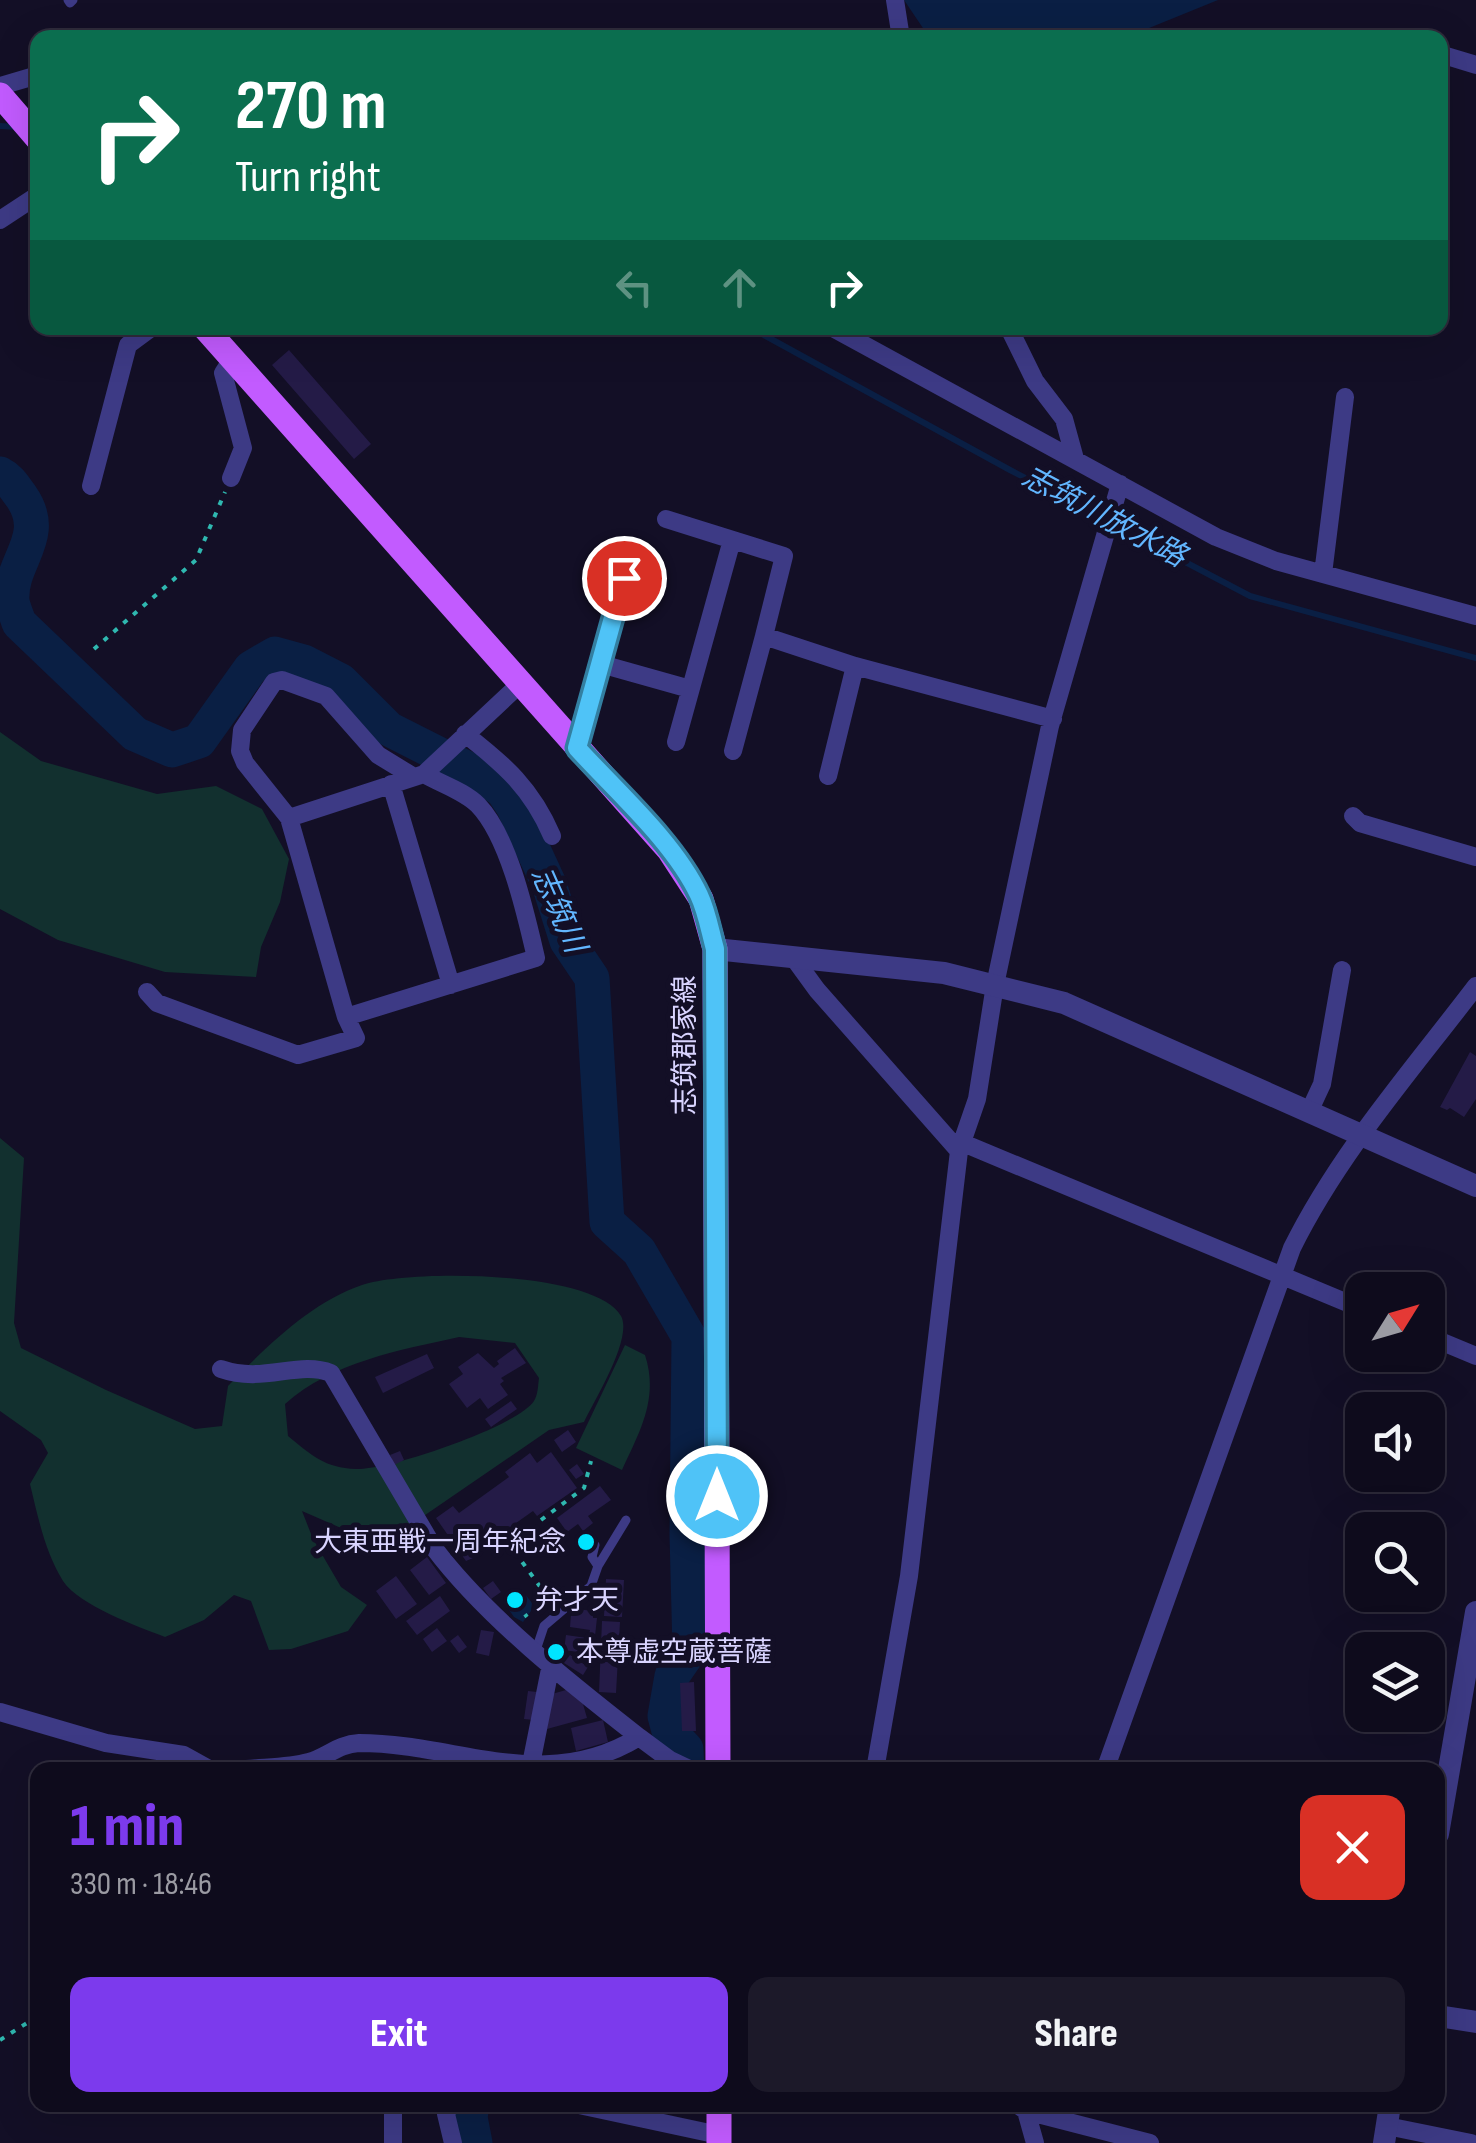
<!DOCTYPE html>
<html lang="en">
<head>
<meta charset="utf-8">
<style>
	body { margin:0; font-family:"Sofia Sans Condensed","Noto Sans JP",sans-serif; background:#1c1929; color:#f1f3f6; height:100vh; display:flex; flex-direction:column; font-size:38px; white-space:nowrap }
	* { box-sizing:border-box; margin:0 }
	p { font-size:32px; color:#9b9ba3 }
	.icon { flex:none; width:55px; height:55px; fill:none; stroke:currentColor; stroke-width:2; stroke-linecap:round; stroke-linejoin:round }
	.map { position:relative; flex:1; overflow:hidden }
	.details { position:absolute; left:30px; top:1762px; width:1415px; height:350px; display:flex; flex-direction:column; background:#0e0b1c; border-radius:20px; box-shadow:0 10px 40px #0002,0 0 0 2px #2e2b3b }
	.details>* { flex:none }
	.banner { position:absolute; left:30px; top:30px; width:1418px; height:305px; border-radius:20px; box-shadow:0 10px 40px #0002,0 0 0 2px #2e2b3b; background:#0b6e4f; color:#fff; overflow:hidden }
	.needle { width:65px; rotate:53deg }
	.buttons { position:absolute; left:1345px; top:1272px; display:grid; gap:20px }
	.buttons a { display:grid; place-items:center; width:100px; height:100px; border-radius:20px; background:#0e0b1c; box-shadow:0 10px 40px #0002,0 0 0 2px #2e2b3b; font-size:50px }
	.pin { position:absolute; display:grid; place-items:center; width:85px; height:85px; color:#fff; margin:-42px; border:5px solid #fff; border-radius:50%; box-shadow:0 2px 10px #0007 }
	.me { position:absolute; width:110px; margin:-55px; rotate:0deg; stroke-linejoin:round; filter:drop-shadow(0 0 8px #0008) }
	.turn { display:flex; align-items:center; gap:35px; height:210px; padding:0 40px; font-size:45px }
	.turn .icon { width:130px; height:130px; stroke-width:2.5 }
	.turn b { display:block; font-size:70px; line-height:85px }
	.lanes { display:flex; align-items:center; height:95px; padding:0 40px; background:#0003; justify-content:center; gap:50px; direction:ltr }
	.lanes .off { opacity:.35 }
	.round { display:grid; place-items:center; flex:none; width:105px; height:105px; border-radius:20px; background:#1c1929 }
	.head { display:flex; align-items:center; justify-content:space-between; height:170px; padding:0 40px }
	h1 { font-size:60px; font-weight:800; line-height:75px; color:#7c3aed }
	.button { display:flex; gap:20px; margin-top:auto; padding:20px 40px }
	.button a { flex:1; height:115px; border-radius:20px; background:#7c3aed; color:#fff; font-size:40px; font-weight:800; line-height:115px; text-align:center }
	.button a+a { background:#1c1929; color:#f1f3f6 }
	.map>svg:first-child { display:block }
	.green { fill:#12302f; fill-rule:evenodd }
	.water { fill:#0a1f44 }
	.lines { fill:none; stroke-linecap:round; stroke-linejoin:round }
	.stream { stroke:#0a1f44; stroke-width:6 }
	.river { stroke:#0a1f44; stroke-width:35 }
	.building { fill:#241b47 }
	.path { stroke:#2fb8b0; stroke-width:4; stroke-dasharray:5 8; stroke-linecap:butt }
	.service { stroke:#3d3a85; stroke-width:9 }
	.minor { stroke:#3d3a85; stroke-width:18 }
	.tertiary { stroke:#3d3a85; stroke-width:22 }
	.primary { stroke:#c25bff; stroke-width:25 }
	.route-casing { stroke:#337fa1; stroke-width:25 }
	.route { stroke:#4fc3f7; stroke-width:18 }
	.poi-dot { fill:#00e5ff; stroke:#130f26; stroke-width:4 }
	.labels { text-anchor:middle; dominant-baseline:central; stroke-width:10; stroke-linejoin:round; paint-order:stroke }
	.street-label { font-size:28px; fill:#d9d4ff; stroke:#130f26 }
	.poi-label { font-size:28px; fill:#d9d4ff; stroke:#130f26; text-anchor:start }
	.water-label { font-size:30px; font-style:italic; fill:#62b6ff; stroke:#130f26 }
</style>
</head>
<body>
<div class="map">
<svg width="1476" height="2143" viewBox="0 0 1476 2143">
	<rect width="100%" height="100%" fill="#130f26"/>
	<path class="green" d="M0,732L41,761L157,794L216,786L262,809L289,859L280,902L261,947L256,977L165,972L58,940L0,909Z
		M0,1138L24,1158L14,1323L21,1348L106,1390L195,1429L222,1426L228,1386C265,1348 311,1302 362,1285C407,1269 595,1270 621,1316C633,1338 595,1399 584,1422L549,1430L396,1535L364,1538L302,1511L313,1539L341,1587L367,1605L348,1631L291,1649L269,1650L251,1601L234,1595L204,1620L165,1637C137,1626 80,1606 63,1581C45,1552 38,1517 30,1484L48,1453L41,1440L0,1411ZM459,1337L515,1343L539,1378C538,1385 538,1395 534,1401C517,1427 386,1471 356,1469C325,1468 311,1455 288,1436L285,1404C332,1362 400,1350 459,1337Z
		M625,1345L645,1355C659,1398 640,1431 622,1470L576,1448Z"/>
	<path class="water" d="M904,0H1218L1127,37H929Z
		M512,1590H522L532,1603L531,1611L523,1622L514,1617L504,1603L505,1596Z"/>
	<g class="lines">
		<path class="stream" d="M0,126L19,127
			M751,328L1010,470L1250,596L1476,658"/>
		<path class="river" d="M0,474C10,479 14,487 21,496C50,537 9,561 12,601C13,608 17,616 19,623L135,734L172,750L199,741L251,668L275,654L304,662L341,681L389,729L482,776L503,791L513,806L549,884L567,941L592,978L607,1222L639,1251L689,1337L687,1534L690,1650L672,1676L665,1716L669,1731L686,1749L687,1770
			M472,2105L470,2117L475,2143"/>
	</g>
	<path class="building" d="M289,350L371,444L354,459L272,365Z
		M1470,1052L1476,1056V1099L1464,1117L1450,1108L1447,1110L1440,1107Z
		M515,1348L526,1363L501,1378L504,1381L500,1384L508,1395L488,1409L480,1398L467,1408L449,1384L463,1374L458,1367L478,1353L494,1368L499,1364L497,1361Z
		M427,1354L434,1368L383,1393L375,1377Z
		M511,1401L517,1409L491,1427L485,1419Z
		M568,1430L576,1442L562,1452L554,1440Z
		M400,1451L404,1460L394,1465L390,1455Z
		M551,1452L577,1488L537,1516L533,1511L509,1528L512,1533L498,1543L495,1539L478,1553L480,1555L466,1561L436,1518L453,1506L459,1513L509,1477L505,1472L530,1453L537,1463Z
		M577,1464L584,1474L576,1479L569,1470Z
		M600,1486L611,1500L588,1516L593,1523L583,1531L578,1524L567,1532L557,1518Z
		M427,1557L446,1583L429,1595L410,1570Z
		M396,1576L417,1604L396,1619L376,1591Z
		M606,1579L624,1580L622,1617L604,1616Z
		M493,1581L501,1592L491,1599L483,1588Z
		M440,1596L450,1611L417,1635L406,1621Z
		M577,1609L593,1611V1618H597L595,1636L589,1635L590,1630L570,1627L571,1614H577Z
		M602,1621L620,1622L616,1693L599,1692Z
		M437,1628L447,1641L432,1652L423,1639Z
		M481,1630L494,1632L489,1656L476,1653Z
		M458,1635L467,1647L459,1653L450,1641Z
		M566,1635L587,1638L585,1653L564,1650Z
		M570,1655L588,1667L583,1675L564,1663Z
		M694,1682L696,1731H682L680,1683Z
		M566,1690L583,1704L587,1718L547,1729L552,1694Z
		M528,1691L537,1692L534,1720L524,1719Z
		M603,1720L608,1742L576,1751L571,1728Z"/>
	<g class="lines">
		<path class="path" d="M94,649L196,560L225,492
			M541,1520L584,1488L591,1461
			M507,1541L541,1588L546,1606
			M517,1604L527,1617
			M0,2040L38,2016"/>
		<path class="service" d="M68,0L70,3L73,0
			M595,1545L592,1557L598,1566
			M536,1650L544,1626L591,1586L598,1566L626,1520"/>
		<path class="minor" d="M895,0L901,38
			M1440,54L1476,65
			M0,86L38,75
			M0,220L38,195
			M833,328L1216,537L1276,561L1476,616
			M1009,328L1035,381L1064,419L1075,459
			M231,478L243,448L223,373L232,359
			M91,486L128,345L151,328
			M666,519L784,556L764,636
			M1323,574L1345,397
			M601,664L690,689
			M465,734C505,765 532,789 552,836
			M676,742L732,540
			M577,748L624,578
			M733,751L764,636L855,666L1053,719
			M828,776L855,666
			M414,777L378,755L326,696L282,680L274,682L242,730L240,751L245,763L289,818L346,1017L536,958C526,915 509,837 478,805C464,791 441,784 424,774
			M391,784L451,985
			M1353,816L1360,823L1476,857
			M289,818L424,774L520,684
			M793,957L817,990L959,1151
			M147,992L157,1003L298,1055L356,1038L346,1017
			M1309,1112L1322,1084L1342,970
			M963,1143L1362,1309
			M1428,1336L1476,1356
			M221,1369C264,1384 298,1360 331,1373L434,1548C486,1617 571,1684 639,1737C544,1795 458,1743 359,1743C338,1744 327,1757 309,1762C287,1768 262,1767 239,1770
			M0,1712L106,1743L184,1755L211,1770
			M639,1737L670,1760L691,1770
			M531,1764L551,1664
			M875,1770L909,1576L959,1151L977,1099L995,985L1050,726L1120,484
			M1105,1770L1292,1248C1339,1153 1412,1070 1476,986
			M393,2105V2143
			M450,2105L446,2114L453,2143
			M579,2105L719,2135
			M1018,2105L1026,2111L1150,2143
			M1027,2105L1026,2111L1035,2143
			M1387,2126L1471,2143"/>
		<path class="tertiary" d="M715,949L944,973L1064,1003L1476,1186
			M1438,1834L1476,1612
			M1438,2016L1476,2022
			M1384,2143L1390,2105"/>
		<path class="primary" d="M0,95L38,139
			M205,328L669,850L701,899L715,949L718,1770
			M719,2105V2143"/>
	</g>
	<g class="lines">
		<g class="route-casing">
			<path id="route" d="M624,578L577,748C617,792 674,842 699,895C707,912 710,931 715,949L717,1496"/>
		</g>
		<use href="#route" class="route"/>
	</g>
	<g class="poi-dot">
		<circle cx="586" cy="1542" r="10"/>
		<circle cx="515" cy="1600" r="10"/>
		<circle cx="556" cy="1652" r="10"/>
	</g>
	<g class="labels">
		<g class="street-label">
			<text transform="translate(685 1045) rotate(-90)">志筑郡家線</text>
		</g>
		<g class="poi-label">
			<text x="566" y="1542" text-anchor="end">大東亜戦一周年紀念</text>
			<text x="535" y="1600">弁才天</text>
			<text x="576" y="1652">本尊虚空蔵菩薩</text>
		</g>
		<g class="water-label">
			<text transform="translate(1104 517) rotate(28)">志筑川放水路</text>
			<text transform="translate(558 910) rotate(66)">志筑川</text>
		</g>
	</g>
</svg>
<div class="buttons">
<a><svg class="needle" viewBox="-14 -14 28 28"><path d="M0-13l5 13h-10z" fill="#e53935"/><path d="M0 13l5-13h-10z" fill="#9b9ba3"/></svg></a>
<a><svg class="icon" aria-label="sound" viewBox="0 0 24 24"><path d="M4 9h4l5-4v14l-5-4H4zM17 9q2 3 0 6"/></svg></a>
<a><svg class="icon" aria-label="search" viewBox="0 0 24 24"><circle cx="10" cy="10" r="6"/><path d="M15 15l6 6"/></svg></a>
<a><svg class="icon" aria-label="layers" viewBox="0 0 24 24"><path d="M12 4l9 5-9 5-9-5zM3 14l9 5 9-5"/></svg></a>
</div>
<div class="pin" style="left:624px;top:578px;background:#d93025"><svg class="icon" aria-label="arrive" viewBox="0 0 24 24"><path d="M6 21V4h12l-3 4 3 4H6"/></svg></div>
<svg class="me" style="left:717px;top:1496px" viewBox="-20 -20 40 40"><circle r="17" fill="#4fc3f7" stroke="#fff" stroke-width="3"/><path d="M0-11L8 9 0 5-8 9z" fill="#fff"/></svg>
<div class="banner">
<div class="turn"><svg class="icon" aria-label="right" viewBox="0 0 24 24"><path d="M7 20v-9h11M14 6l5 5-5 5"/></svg><div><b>270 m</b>Turn right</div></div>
<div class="lanes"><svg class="icon off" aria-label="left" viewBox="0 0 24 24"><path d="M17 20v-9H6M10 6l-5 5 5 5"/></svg><svg class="icon off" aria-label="ahead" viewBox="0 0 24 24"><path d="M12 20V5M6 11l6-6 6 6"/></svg><svg class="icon" aria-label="right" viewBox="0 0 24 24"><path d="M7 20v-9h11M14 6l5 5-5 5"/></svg></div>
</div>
<section class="details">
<div class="head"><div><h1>1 min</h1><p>330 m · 18:46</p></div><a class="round" style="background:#d93025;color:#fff"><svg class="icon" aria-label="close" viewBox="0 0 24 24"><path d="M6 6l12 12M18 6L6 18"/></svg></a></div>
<div class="button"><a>Exit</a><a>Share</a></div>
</section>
</div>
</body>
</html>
